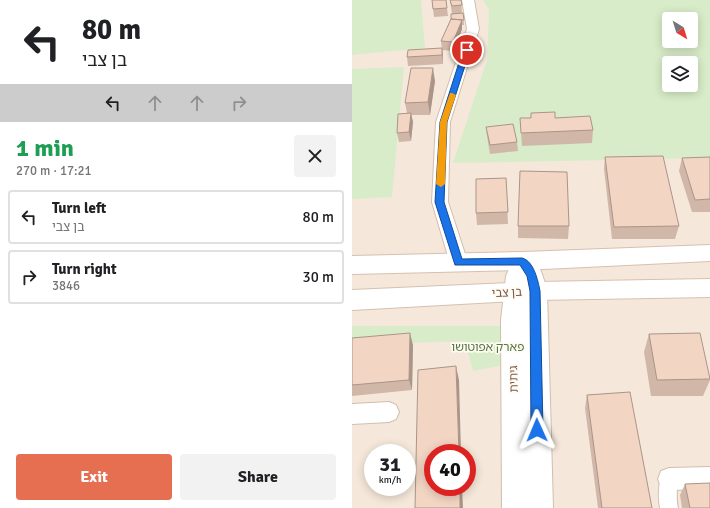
<!DOCTYPE html>
<html lang="en">
<head>
<meta charset="utf-8">
<style>
	body { margin:0; font-family:Signika,"Noto Sans Hebrew",sans-serif; background:#f2f2f2; color:#202124; height:100vh; display:flex; flex-direction:column; font-size:15px; white-space:nowrap }
	* { box-sizing:border-box; margin:0 }
	p { font-size:13px; color:#757577 }
	.icon { flex:none; width:22px; height:22px; fill:none; stroke:currentColor; stroke-width:2; stroke-linecap:round; stroke-linejoin:round }
	.map { position:relative; flex:1; overflow:hidden }
	.sheet { display:flex; flex-direction:column; background:#fff; width:352px }
	.sheet>* { flex:none }
	.banner { background:#fff; color:#202124; overflow:hidden }
	.needle { width:26px; rotate:142deg }
	.tools { position:absolute; left:310px; top:12px; display:grid; gap:8px }
	.tools a { display:grid; place-items:center; width:36px; height:36px; border-radius:4px; background:#fff; box-shadow:0 2px 10px #0003; font-size:20px }
	.speed { position:absolute; left:12px; top:444px; display:flex; gap:8px; font-size:20px; font-weight:700; text-align:center }
	.speed>* { display:grid; place-content:center; width:52px; height:52px; border-radius:50%; background:#fff; box-shadow:0 2px 10px #0003; line-height:1 }
	.speed small { font-size:10px; font-weight:400 }
	.speed .limit { border:6px solid #d22; background:#fff; color:#111 }
	.pin { position:absolute; display:grid; place-items:center; width:34px; height:34px; color:#fff; margin:-17px; border:2px solid #fff; border-radius:50%; box-shadow:0 1px 4px #0007 }
	.me { position:absolute; width:44px; margin:-22px; rotate:359deg; stroke-linejoin:round; filter:drop-shadow(0 0 3px #0008) }
	.turn { display:flex; align-items:center; gap:14px; height:84px; padding:0 16px; font-size:18px }
	.turn .icon { width:52px; height:52px; stroke-width:2.5 }
	.turn b { display:block; font-size:28px; line-height:34px }
	.lanes { display:flex; align-items:center; height:38px; padding:0 16px; background:#0003; justify-content:center; gap:20px; direction:ltr }
	.lanes .off { opacity:.35 }
	.round { display:grid; place-items:center; flex:none; width:42px; height:42px; border-radius:4px; background:#f2f2f2 }
	.summary { display:flex; align-items:center; justify-content:space-between; height:68px; padding:0 16px }
	h1 { font-size:24px; font-weight:800; line-height:30px; color:#1e9e55 }
	.button { display:flex; gap:8px; margin-top:auto; padding:8px 16px }
	.button a { flex:1; height:46px; border-radius:4px; background:#e76f51; color:#fff; font-size:16px; font-weight:800; line-height:46px; text-align:center }
	.button a+a { background:#f2f2f2; color:#202124 }
	ul { padding:0; list-style:none }
	li { display:flex; align-items:center; gap:12px; height:54px; margin:0 8px 6px; padding:0 8px; border:2px solid #e0e0e0; border-radius:4px }
	li div { flex:1 }
	li b { display:block; font-size:15px }
	li em { font-style:normal }
	main { display:flex; flex:1; min-height:0 }
	.map>svg:first-child { display:block }
	.residential { fill:#f5e8da; fill-rule:evenodd }
	.green { fill:#d8ecc9; fill-rule:evenodd }
	.lines { fill:none; stroke-linecap:round; stroke-linejoin:round }
	.pedestrian-casing { stroke:#d1beb0; stroke-width:2 }
	.minor-casing { stroke:#d1beb0; stroke-width:2 }
	.tertiary-casing { stroke:#d1beb0; stroke-width:2 }
	.secondary-casing { stroke:#d6c0b0; stroke-width:2 }
	.pedestrian { fill:#fff; fill-rule:evenodd }
	.minor { fill:#fff; fill-rule:evenodd }
	.tertiary { fill:#fff; fill-rule:evenodd }
	.secondary { fill:#fff; fill-rule:evenodd }
	.wall { fill:#d1b7a8 }
	.shaded-wall { fill:#aa9588 }
	.building { fill:#f3d5c3; stroke:#aa9588 }
	.route { fill:#1a73e8; stroke:#114b97 }
	.slow { fill:#f59e0b }
	.labels { text-anchor:middle; dominant-baseline:central; stroke-width:3.5; stroke-linejoin:round; paint-order:stroke }
	.street-label { font-size:12px; fill:#7a5c4d; stroke:#fffaf3 }
	.park-label { font-size:12px; fill:#537a41; stroke:#fffaf3 }
</style>
</head>
<body>
<main>
<section class="sheet">
<div class="banner">
<div class="turn"><svg class="icon" aria-label="left" viewBox="0 0 24 24"><path d="M17 20v-9H6M10 6l-5 5 5 5"/></svg><div><b>80 m</b>בן צבי</div></div>
<div class="lanes"><svg class="icon" aria-label="left" viewBox="0 0 24 24"><path d="M17 20v-9H6M10 6l-5 5 5 5"/></svg><svg class="icon off" aria-label="ahead" viewBox="0 0 24 24"><path d="M12 20V5M6 11l6-6 6 6"/></svg><svg class="icon off" aria-label="ahead" viewBox="0 0 24 24"><path d="M12 20V5M6 11l6-6 6 6"/></svg><svg class="icon off" aria-label="right" viewBox="0 0 24 24"><path d="M7 20v-9h11M14 6l5 5-5 5"/></svg></div>
</div>
<div class="summary"><div><h1>1 min</h1><p>270 m · 17:21</p></div><a class="round"><svg class="icon" aria-label="close" viewBox="0 0 24 24"><path d="M6 6l12 12M18 6L6 18"/></svg></a></div>
<ul>
<li><svg class="icon" aria-label="left" viewBox="0 0 24 24"><path d="M17 20v-9H6M10 6l-5 5 5 5"/></svg><div><b>Turn left</b><p>בן צבי</p></div><em>80 m</em></li>
<li><svg class="icon" aria-label="right" viewBox="0 0 24 24"><path d="M7 20v-9h11M14 6l5 5-5 5"/></svg><div><b>Turn right</b><p>3846</p></div><em>30 m</em></li>
</ul>
<div class="button"><a>Exit</a><a>Share</a></div>
</section>
<div class="map">
<svg width="358" height="508" viewBox="0 0 358 508">
	<rect width="100%" height="100%" fill="#fdf6ec"/>
	<path class="residential" d="M0,0H358V508H0ZM317,19H339V41H317ZM317,63H339V85H317ZM21,453H55V487H21ZM81,453H115V487H81Z"/>
	<path class="green" d="M0,0H69L73,48L0,55Z
		M131,0H358V158L101,163L135,60L137,10ZM317,19H339V41H317ZM317,63H339V85H317Z
		M52,67L40,197L0,199V69Z
		M0,326H156L157,364L121,371L113,341L0,345Z"/>
	<g class="lines">
		<g class="pedestrian-casing">
			<path id="pedestrian" d="M317,470L323,473C327,484 323,496 326,508H308C306,496 306,484 311,473Z"/>
		</g>
		<g class="minor-casing">
			<path id="minor" d="M110,0H122L127,29L98,122L96,202L116,263L113,268L107,270L101,268L98,263L80,202L84,122L115,29Z
				M37,402L44,405L47,412L44,419L37,422L0,424V404Z
				M358,467V489L317,490L309,487L306,479L309,471L317,468Z"/>
		</g>
		<g class="tertiary-casing">
			<path id="tertiary" d="M171,252C187,258 191,276 195,291L201,508H150L149,320L154,276L163,255Z"/>
		</g>
		<g class="secondary-casing">
			<path id="secondary" d="M358,245V261L171,270L0,274V256L171,252Z
				M358,279V297L183,300L0,310V290L183,282Z"/>
		</g>
		<use href="#pedestrian" class="pedestrian"/>
		<use href="#minor" class="minor"/>
		<use href="#tertiary" class="tertiary"/>
		<use href="#secondary" class="secondary"/>
	</g>
	<path class="wall" d="M80,0H94L96,16L82,17Z
		M98,0H109L110,13H111L112,25H110V29L102,51L90,50L89,41L99,19L100,14Z
		M90,48L91,64L56,66L55,57Z
		M83,81L78,115H59L61,122L59,141L47,142L45,133L55,113L53,103Z
		M179,113L203,118L241,130L240,143L170,146L168,118H179Z
		M134,127L165,142L166,151L138,154L135,136Z
		M253,157L327,226L323,239H260L252,169Z
		M358,157V212H340L327,171L330,158Z
		M154,178L156,224L125,225L124,213Z
		M166,226H217L216,239L166,238Z
		M297,334L358,377V380L351,396H299L292,352Z
		M0,338L61,345L60,390L0,396Z
		M235,395L300,508H246L233,408Z
		M333,484L358,508H330L328,495Z"/>
	<path class="shaded-wall" d="M110,20V29L102,51L101,42Z
		M90,48L91,57V64L90,55Z
		M81,68L83,81L78,115L76,102Z
		M59,113L61,122L59,141L57,132Z
		M58,333L61,345L60,390L57,380Z
		M104,366L107,380L109,453H107Z
		M108,487H110L111,508H108Z"/>
	<path class="building" d="M80,0H94L95,8L81,9Z
		M98,0H109L110,5L100,6Z
		M111,13L112,20L99,19V14Z
		M99,19L110,20L101,42L89,41Z
		M90,48V55L55,57L56,50Z
		M59,68H81L76,102L53,103Z
		M203,112V118L238,116L241,130L169,133L168,118H179V113Z
		M59,113L57,132L45,133L46,114Z
		M161,124L165,142L138,145L134,127Z
		M311,156L327,226L262,227L253,157Z
		M358,157V199L343,200L330,158Z
		M168,171L215,172L217,226H166Z
		M154,178L156,212L124,213V179Z
		M58,333L57,380L0,385V338Z
		M348,333L358,379L305,380L297,334Z
		M104,366L107,453H81V487H108V508H63L66,370Z
		M278,392L300,508H250L235,395Z
		M358,483V508H338L333,484Z"/>
	<path class="route" d="M115,48L118,50L95,122L92,202L110,259L170,258C182,261 186,281 188,291L191,430L189,433L185,435L181,433L179,430L178,291L175,276L168,265H103L83,202L88,122L111,50Z"/>
	<path class="slow" d="M98,93H100L104,95L95,122L93,184L89,187L84,184L88,122Z"/>
	<g class="labels">
		<g class="street-label">
			<text transform="translate(155 293) rotate(-3)">בן צבי</text>
			<text transform="translate(162 379) rotate(-91)">גיתית</text>
		</g>
		<g class="park-label">
			<text x="136" y="347">פארק אפוטושו</text>
		</g>
	</g>
</svg>
<div class="tools">
<a><svg class="needle" viewBox="-14 -14 28 28"><path d="M0-13l5 13h-10z" fill="#e53935"/><path d="M0 13l5-13h-10z" fill="#757577"/></svg></a>
<a><svg class="icon" aria-label="layers" viewBox="0 0 24 24"><path d="M12 4l9 5-9 5-9-5zM3 14l9 5 9-5"/></svg></a>
</div>
<div class="speed"><div>31<small>km/h</small></div><div class="limit">40</div></div>
<div class="pin" style="left:115px;top:50px;background:#d93025"><svg class="icon" aria-label="arrive" viewBox="0 0 24 24"><path d="M6 21V4h12l-3 4 3 4H6"/></svg></div>
<svg class="me" style="left:185px;top:430px" viewBox="-20 -20 40 40"><path d="M0-17L14 15 0 8-14 15z" fill="#1a73e8" stroke="#fff" stroke-width="4"/></svg>
</div>
</main>
</body>
</html>
